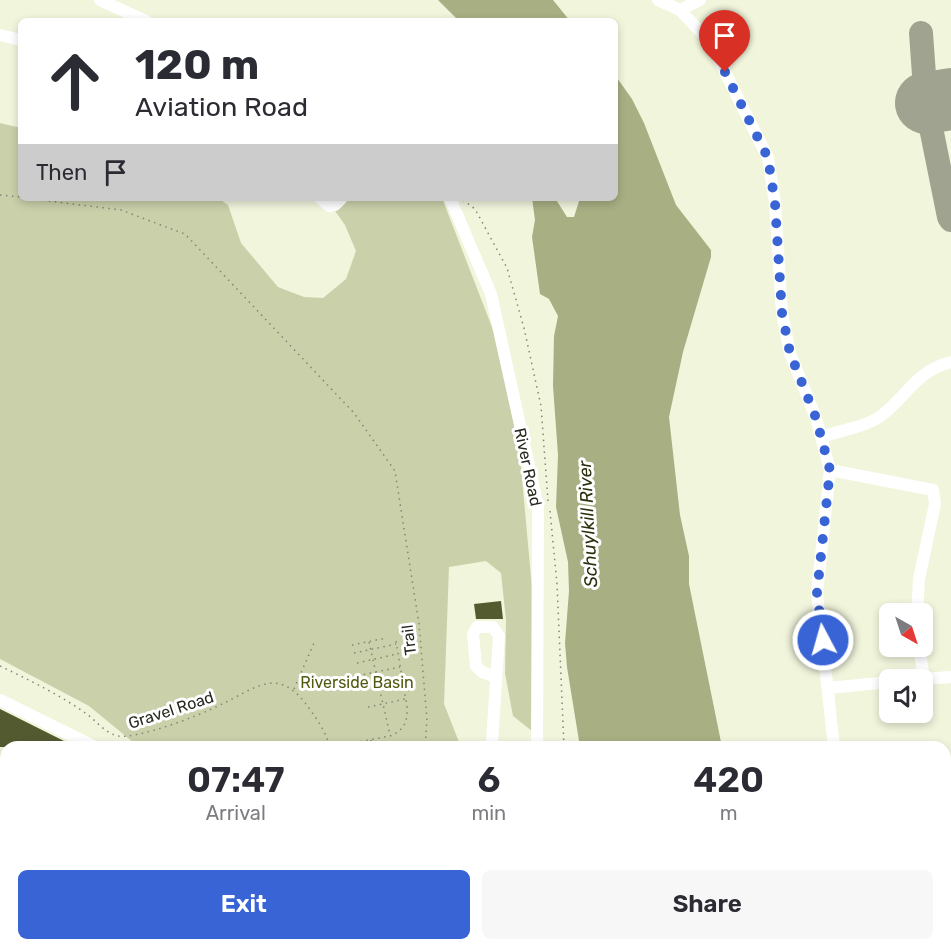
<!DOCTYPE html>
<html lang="en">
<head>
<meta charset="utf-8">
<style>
	body { margin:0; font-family:Rubik,sans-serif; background:#f7f7f7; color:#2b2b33; height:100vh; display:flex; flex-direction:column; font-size:22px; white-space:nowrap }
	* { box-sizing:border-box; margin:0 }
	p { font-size:20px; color:#7c7c81 }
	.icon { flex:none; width:33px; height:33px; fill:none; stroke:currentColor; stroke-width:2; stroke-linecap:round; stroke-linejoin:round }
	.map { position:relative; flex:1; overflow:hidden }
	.details { position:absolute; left:0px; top:741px; width:951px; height:210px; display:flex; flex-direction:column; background:#fff; border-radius:18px 18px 0 0; box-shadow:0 3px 9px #0003 }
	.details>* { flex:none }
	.top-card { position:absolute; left:18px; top:18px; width:600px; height:183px; border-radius:9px; box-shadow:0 3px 9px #0003; background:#fff; color:#2b2b33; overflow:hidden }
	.needle { width:39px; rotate:141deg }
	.tools { position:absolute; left:879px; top:603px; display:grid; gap:12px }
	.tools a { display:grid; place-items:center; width:54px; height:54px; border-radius:9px; background:#fff; box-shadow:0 3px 9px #0003; font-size:30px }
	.pin { position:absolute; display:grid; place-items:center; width:51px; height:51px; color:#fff; margin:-62px -26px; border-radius:50% 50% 50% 0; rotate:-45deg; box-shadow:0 0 6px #0007 }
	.pin .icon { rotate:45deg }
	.me { position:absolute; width:66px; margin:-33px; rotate:354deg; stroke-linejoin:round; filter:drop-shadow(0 0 4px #0008) }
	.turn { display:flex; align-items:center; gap:21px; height:126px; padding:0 18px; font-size:27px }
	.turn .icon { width:78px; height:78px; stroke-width:2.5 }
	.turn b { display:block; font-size:42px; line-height:51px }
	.then { display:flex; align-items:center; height:57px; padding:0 18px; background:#0003; gap:12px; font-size:22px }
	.eta { display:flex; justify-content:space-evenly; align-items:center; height:102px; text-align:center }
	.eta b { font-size:36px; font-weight:600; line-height:42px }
	.primary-button { display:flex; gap:12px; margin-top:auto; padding:12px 18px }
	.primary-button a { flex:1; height:69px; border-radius:9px; background:#3864d5; color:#fff; font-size:24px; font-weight:600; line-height:69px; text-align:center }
	.primary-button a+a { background:#f7f7f7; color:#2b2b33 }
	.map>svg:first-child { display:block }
	.green { fill:#cad0aa }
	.water { fill:#a8af83 }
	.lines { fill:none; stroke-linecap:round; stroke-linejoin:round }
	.taxiway { stroke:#a0a390; stroke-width:24 }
	.runway { stroke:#a0a390; stroke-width:62 }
	.building { fill:#545a30 }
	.path { stroke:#838675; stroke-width:1.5; stroke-dasharray:1.5 4.5; stroke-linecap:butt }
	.minor { stroke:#fff; stroke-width:12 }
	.route { stroke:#3864d5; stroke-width:10; stroke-dasharray:0 18 }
	.labels { text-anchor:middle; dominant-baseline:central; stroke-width:6; stroke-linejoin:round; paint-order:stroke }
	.street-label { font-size:16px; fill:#27281f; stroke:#fff }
	.park-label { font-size:16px; fill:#525911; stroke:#fff }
	.water-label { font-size:18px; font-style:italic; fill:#2c300c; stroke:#fff }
</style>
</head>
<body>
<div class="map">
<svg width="951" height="951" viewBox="0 0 951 951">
	<rect width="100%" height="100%" fill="#f1f5dc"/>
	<path class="green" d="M0,123L21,128V198H218L228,205L241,243L278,287L304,297L323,298L346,279L356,251L345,225L326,198H442L504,358L518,434L533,599L532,731L513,716L505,673L506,620L501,573L486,561L449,567L444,704L461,747H139L89,706L0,659Z
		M82,945H516L517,951H79Z"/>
	<path class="water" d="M438,0H553L570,21H459Z
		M615,75L632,99L644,123L676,205L711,250V257L683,352L669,417L680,515L689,556V584L722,747H580L567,667L565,643L569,591L568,562L556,507L558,455L553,386L554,336L558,316L549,299L540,294L532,237L535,220L532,198H555L567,217H574L580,198H615Z
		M653,945H778L780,951H656Z"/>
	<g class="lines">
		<path class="taxiway" d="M921,33L926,103L949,217L951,220"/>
		<path class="runway" d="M926,103L951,99"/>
	</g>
	<path class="building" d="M501,601L503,619H476L474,604Z
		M0,709L72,745L71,747H0Z"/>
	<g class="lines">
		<path class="path" d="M0,195L21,197
			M25,198L121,210L185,234L354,413L395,471L419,624L427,720L425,747
			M463,200L475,209L507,268L524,328L541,406L548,501
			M550,511L557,584L564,747
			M369,642L390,735
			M352,645L386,638
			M354,653L396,644
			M357,663L397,654
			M0,666C29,680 58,694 84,712C95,719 104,733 118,736C138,739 198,716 218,706C257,688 279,663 311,711C319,722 326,733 330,747
			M352,677L400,667
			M294,689L314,643
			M368,707L405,699
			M371,740L372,747
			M331,747L390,736C404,731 408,721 407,707L396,641
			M187,945L188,951
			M407,945L409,951
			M469,945V951
			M560,945V951
			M141,951L142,945
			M221,951L222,945"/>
		<path class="minor" d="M100,0L146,21
			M658,0L680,10L710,42L768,158L775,203L782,313L790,353L816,418L830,470L817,593L834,747
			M680,10L700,0
			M0,35L21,40
			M320,198L329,206L335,205L342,198
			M450,198L491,294L538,506L537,747
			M821,437C838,431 869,426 882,415C908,395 916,371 951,362
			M830,470L933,490L935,504L919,579L917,614
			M919,646L924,679L951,677
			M828,688L890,682
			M0,700L95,747
			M490,747L492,742L499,636L493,627H477L473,634L476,666L482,672L496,677
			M27,945L40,951L42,945
			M507,945L509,951
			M545,945V951
			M894,945L899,951
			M930,945L933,951
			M7,951L10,945"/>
	</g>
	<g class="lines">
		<path class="route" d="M725,72L768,158L775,203L782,313L790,353L816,418L830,470L817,593L823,640"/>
	</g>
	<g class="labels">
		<g class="street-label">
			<text transform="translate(528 467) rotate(78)">River Road</text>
			<text transform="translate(409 640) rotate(-97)">Trail</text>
			<text transform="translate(171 710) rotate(-18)">Gravel Road</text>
		</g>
		<g class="park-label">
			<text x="357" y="682">Riverside Basin</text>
		</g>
		<g class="water-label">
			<text transform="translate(588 524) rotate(-93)">Schuylkill River</text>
		</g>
	</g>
</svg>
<div class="tools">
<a><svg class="needle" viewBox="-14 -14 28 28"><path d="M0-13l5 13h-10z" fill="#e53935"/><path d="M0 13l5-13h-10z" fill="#7c7c81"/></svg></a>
<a><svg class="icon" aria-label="sound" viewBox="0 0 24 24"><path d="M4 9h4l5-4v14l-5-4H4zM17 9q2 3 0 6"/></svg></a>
</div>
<div class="pin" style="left:725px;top:72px;background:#d93025"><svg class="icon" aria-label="arrive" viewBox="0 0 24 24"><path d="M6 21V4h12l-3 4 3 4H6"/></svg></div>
<svg class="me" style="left:823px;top:640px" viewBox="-20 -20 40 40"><circle r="17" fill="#3864d5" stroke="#fff" stroke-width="3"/><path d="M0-11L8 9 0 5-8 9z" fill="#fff"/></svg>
<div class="top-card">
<div class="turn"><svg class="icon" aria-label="ahead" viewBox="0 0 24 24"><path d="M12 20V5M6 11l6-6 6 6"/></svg><div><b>120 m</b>Aviation Road</div></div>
<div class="then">Then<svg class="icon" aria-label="arrive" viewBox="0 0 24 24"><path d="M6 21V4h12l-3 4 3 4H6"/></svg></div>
</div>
<section class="details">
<div class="eta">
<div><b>07:47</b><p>Arrival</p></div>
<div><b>6</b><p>min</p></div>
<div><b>420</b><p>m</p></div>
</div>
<div class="primary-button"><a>Exit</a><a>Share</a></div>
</section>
</div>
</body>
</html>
